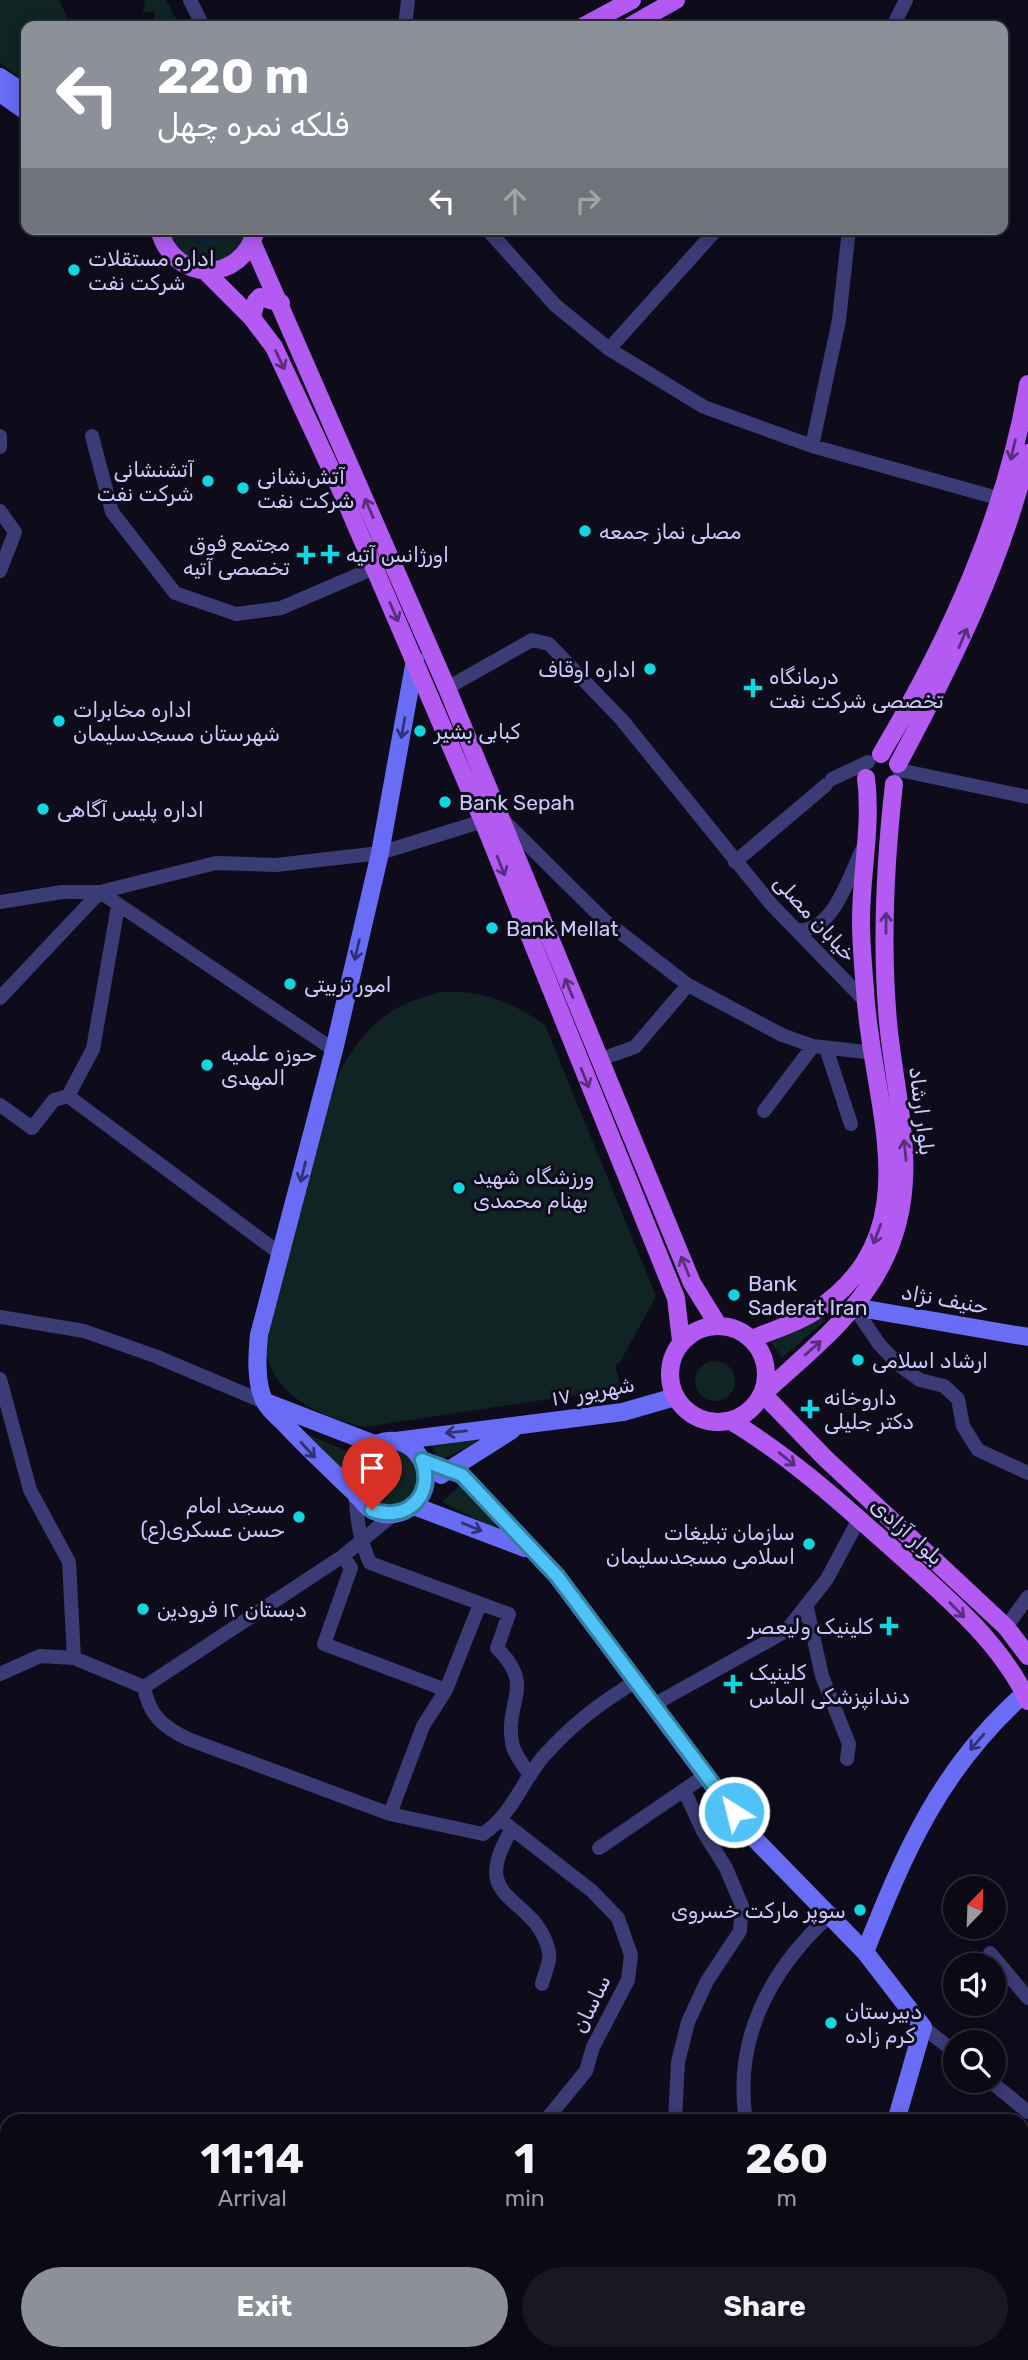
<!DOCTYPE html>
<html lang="en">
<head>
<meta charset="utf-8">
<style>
	body { margin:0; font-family:Rubik,Cairo,sans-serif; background:#181722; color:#f1f3f6; height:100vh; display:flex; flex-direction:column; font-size:26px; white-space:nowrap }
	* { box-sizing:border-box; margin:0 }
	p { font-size:23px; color:#999aa0 }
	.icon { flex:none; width:38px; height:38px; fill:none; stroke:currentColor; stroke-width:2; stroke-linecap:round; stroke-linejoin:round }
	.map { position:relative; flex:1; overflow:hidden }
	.details { position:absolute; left:0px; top:2114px; width:1029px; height:247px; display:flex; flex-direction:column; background:#0a0914; border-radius:21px 21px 0 0; box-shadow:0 4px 18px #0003,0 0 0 2px #2a2a34 }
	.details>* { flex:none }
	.banner { position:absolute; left:21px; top:21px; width:987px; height:214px; border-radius:14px; box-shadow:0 4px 18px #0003,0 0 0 2px #2a2a34; background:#8c9099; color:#fff; overflow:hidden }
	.needle { width:46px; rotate:23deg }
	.buttons { position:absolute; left:943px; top:1876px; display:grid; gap:14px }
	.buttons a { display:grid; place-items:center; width:63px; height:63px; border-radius:50%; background:#0a0914; box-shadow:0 4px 18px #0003,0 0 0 2px #2a2a34; font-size:35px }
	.pin { position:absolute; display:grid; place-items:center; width:60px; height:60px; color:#fff; margin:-72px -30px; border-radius:50% 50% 50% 0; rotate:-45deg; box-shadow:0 0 7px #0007 }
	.pin .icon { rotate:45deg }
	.me { position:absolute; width:77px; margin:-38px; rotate:324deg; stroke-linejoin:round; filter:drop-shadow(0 0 5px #0008) }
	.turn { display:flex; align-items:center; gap:24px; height:147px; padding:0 21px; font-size:32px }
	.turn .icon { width:91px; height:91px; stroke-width:2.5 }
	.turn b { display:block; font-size:49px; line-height:60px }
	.lanes { display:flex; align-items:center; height:66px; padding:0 21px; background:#0003; justify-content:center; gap:35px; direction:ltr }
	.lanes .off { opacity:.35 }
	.eta { display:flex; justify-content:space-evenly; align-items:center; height:119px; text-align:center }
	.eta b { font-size:42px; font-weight:700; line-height:49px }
	.action { display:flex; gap:14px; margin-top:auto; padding:14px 21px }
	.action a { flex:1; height:80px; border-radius:42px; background:#8c9099; color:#fff; font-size:28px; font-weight:700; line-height:80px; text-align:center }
	.action a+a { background:#181722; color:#f1f3f6 }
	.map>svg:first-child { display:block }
	.green { fill:#102423 }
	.water { fill:#0f223d }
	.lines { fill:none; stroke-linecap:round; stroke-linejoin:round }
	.street { stroke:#3b3b76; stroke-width:14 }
	.secondary { stroke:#696cf4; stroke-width:18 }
	.primary { stroke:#b25af2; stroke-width:18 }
	.oneway { stroke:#582f7c }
	.oneway2 { stroke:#323272 }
	.route-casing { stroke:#337fa1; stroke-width:18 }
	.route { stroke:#4fc3f7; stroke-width:12 }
	.poi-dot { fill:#11d5e0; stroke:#0e0c1b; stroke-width:2.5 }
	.labels { text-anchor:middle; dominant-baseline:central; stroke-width:6; stroke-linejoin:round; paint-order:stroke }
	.poi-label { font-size:21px; fill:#cdcafb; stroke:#0e0c1b; text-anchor:start }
	.street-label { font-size:21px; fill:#cdcafb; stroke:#0e0c1b }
</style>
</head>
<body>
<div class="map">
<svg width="1028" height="2360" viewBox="0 0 1028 2360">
	<rect width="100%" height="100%" fill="#0e0c1b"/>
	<path class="green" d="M0,0H59L71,26H26V82L0,63Z
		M145,0H166L180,26H156L154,12H143Z
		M168,229H246C242,264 193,275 174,245C171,241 170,234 168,229Z
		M442,992C482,990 512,1002 545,1025L656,1296L620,1362L615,1365L621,1388L364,1427C318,1415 268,1395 265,1342L335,1081C361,1030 385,1005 442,992Z
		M821,1317L825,1321L782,1358L771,1342Z
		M695 1381a20 20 0 1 1 40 0a20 20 0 1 1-40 0Z
		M300,1431L351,1453L340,1473Z
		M475,1439L476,1443L438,1461L431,1443Z
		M360 1478a29 29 0 1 1 58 0a29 29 0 1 1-58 0Z
		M460,1485L496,1523L493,1527L442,1502Z"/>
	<path class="water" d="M188,229H223L216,242L205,245L194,240Z"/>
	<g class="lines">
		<path class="street" d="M190,0L203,26
			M405,26L408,0
			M893,26L906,0
			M487,229L555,305L609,349L704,407L812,446L1008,501
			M609,349L717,229
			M0,436V447
			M92,436L112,512L175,593L236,614L281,608L374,568
			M812,446L839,320L849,229
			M0,511L15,532L0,571
			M447,688L532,640L549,644L622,720L771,904L865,1001
			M899,770L1028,797
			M832,779L868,762
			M505,822L604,920L688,985L782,1035L813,1046L874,1053
			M735,862L826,785
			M0,902L62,892H100L216,863L276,865L380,853L483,821
			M118,906L93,1049L68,1096L282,1255
			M797,930C834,933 849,875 863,848
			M0,998L100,892L334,1050
			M826,1048L851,1124
			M598,1060L635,1047L688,985
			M0,1105L32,1128L54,1100L68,1096
			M764,1111L813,1046
			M854,1307L879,1344L899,1365L920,1380L944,1386L958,1399L963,1426L978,1450L1028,1473
			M0,1317L84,1331L155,1356L264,1402
			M0,1379L30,1490L69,1562L74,1658
			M356,1495C356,1520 360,1540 370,1563L509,1614L497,1648C536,1687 505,1699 512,1742C513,1753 525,1767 530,1776
			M343,1556L351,1568L324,1644L446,1690L423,1726L390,1814
			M807,1608L822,1676L849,1744L847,1759
			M1006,1627L1028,1597
			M0,1674L40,1656L74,1658L144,1687
			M144,1687C149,1715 163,1727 188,1739L390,1814L483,1834C513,1813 520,1785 542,1758C572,1724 600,1703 638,1680
			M144,1687L343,1556L394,1514
			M446,1690L480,1604
			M655,1704L786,1631L827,1579L859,1519
			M502,1821L592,1891L618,1918L631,1955L628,1980L593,2047L586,2071L545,2121
			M512,1829C465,1906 536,1892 549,1952C551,1961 544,1975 542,1984
			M599,1848L706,1775
			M990,1953L1028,1998
			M923,2027L956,2053
			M990,2081L1028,2112
			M675,2121L678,2062L688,2022L707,1981L740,1931L742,1906L726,1868L703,1831L684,1790
			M746,2121C733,2040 770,1970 828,1917
			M0,2282L7,2294
			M75,2354L84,2360
			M728,2354L729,2360"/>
		<path class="secondary" d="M0,77L26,94
			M0,93L26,111
			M854,1307L1028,1337
			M268,1403L374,1444
			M396,1441L623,1412L675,1397
			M422,1460L462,1475L557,1576L747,1831L865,1952L923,2027L896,2121
			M441,1475L512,1430
			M356,1495C339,1441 410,1420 424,1467C434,1497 402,1524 374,1511C365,1507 361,1499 355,1493C330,1469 306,1447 283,1422C277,1416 269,1410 265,1402C255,1384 257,1355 259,1335L334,1050L380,853L415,660
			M414,1506L525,1548
			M865,1952C905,1851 941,1767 1025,1693
			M788,2360L795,2354"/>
		<path class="primary" d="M584,26L632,0
			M630,26L676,0
			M159,229C173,284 243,285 256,229
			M252,242L447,688L692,1283L718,1325
			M205,271L252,318L274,347L343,495L483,821L676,1298L681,1341
			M252,318L256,301L260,297L281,303
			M881,754C949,640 1006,516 1028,384
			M898,764C951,665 1002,563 1028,453
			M894,784C885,863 881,943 888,1022C896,1107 924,1185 881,1266C854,1318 805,1355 763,1394L825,1458L1006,1627L1028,1656
			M670 1374a48 48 0 1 1 96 0a48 48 0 1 1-96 0Z
			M752,1339C772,1330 796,1324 815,1311C936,1231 870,1103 865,989C863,967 861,943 861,921C861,872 872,826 866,778
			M731,1421C791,1457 842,1504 894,1550C942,1593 1000,1641 1028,1701"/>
	</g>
	<defs><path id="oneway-shaft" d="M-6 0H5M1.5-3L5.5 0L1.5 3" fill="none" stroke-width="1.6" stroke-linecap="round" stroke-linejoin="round" transform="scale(1.75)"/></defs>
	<g class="oneway">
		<use href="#oneway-shaft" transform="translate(280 360) rotate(65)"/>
		<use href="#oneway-shaft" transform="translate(1013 450) rotate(103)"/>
		<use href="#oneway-shaft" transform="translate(369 508) rotate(-113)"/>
		<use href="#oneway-shaft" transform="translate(394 612) rotate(66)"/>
		<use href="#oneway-shaft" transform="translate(963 638) rotate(-67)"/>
		<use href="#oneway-shaft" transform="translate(501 866) rotate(68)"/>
		<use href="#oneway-shaft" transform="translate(886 923) rotate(-90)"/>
		<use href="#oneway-shaft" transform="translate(569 988) rotate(-112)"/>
		<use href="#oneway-shaft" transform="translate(585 1078) rotate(68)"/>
		<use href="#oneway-shaft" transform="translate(905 1150) rotate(-96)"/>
		<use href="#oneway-shaft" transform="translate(877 1234) rotate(111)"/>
		<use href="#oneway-shaft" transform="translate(685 1266) rotate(-112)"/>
		<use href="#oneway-shaft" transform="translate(813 1348) rotate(-42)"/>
		<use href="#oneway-shaft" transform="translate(787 1459) rotate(39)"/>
		<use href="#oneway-shaft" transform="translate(957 1610) rotate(46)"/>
	</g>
	<g class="oneway2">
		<use href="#oneway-shaft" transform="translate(403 728) rotate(100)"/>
		<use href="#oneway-shaft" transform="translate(357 950) rotate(103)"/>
		<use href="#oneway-shaft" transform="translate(303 1172) rotate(104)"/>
		<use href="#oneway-shaft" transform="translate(456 1432) rotate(174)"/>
		<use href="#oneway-shaft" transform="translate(308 1450) rotate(48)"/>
		<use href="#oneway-shaft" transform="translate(472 1527) rotate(22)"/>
		<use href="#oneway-shaft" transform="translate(977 1742) rotate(131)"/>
	</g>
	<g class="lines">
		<g class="route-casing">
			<path id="route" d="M372,1510C408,1523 435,1494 422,1460L462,1475L557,1576L734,1812"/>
		</g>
		<use href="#route" class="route"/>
	</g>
	<g class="poi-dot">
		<circle cx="74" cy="270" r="7"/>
		<circle cx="208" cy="481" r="7"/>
		<circle cx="243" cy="488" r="7"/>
		<circle cx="585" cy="531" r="7"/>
		<path d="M326.5 543.5h7v7h7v7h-7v7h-7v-7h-7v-7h7z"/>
		<path d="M302.5 544.5h7v7h7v7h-7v7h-7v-7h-7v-7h7z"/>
		<circle cx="650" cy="669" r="7"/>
		<path d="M749.5 677.5h7v7h7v7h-7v7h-7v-7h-7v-7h7z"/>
		<circle cx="59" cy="721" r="7"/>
		<circle cx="420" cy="731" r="7"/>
		<circle cx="445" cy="802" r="7"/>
		<circle cx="43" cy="809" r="7"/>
		<circle cx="492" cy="928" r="7"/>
		<circle cx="290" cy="984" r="7"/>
		<circle cx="207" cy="1065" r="7"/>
		<circle cx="459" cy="1188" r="7"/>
		<circle cx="734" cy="1295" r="7"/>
		<circle cx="858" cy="1360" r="7"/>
		<path d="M806.5 1398.5h7v7h7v7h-7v7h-7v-7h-7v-7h7z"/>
		<circle cx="299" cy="1517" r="7"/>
		<circle cx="809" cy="1544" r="7"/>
		<circle cx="143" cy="1609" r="7"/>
		<path d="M885.5 1615.5h7v7h7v7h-7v7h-7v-7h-7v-7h7z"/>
		<path d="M729.5 1673.5h7v7h7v7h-7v7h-7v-7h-7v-7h7z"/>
		<circle cx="860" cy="1910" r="7"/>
		<circle cx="831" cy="2023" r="7"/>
	</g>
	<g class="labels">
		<g class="poi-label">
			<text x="88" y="258">اداره مستقلات<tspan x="88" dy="24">شرکت نفت</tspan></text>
			<text x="194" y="469" text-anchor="end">آتشنشانی<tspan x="194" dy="24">شرکت نفت</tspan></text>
			<text x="257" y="476">آتش‌نشانی<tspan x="257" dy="24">شرکت نفت</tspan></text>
			<text x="599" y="531">مصلی نماز جمعه</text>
			<text x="290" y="543" text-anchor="end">مجتمع فوق<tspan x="290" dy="24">تخصصی آتیه</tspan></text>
			<text x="346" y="554">اورژانس آتیه</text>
			<text x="636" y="669" text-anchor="end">اداره اوقاف</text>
			<text x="769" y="676">درمانگاه<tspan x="769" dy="24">تخصصی شرکت نفت</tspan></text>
			<text x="73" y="709">اداره مخابرات<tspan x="73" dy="24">شهرستان مسجدسلیمان</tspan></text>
			<text x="434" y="731">کبابی بشیر</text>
			<text x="459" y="802">Bank Sepah</text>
			<text x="57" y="809">اداره پلیس آگاهی</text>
			<text x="506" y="928">Bank Mellat</text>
			<text x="304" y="984">امور تربیتی</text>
			<text x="221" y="1053">حوزه علمیه<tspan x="221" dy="24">المهدی</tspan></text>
			<text x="473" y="1176">ورزشگاه شهید<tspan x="473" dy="24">بهنام محمدی</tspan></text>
			<text x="748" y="1283">Bank<tspan x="748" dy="24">Saderat Iran</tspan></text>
			<text x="872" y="1360">ارشاد اسلامی</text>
			<text x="824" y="1397">داروخانه<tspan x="824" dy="24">دکتر جلیلی</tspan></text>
			<text x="285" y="1505" text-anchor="end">مسجد امام<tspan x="285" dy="24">حسن عسکری(ع)</tspan></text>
			<text x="795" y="1532" text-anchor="end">سازمان تبلیغات<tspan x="795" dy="24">اسلامی مسجدسلیمان</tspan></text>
			<text x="157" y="1609">دبستان ۱۲ فرودین</text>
			<text x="873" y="1626" text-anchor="end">کلینیک ولیعصر</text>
			<text x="749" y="1672">کلینیک<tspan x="749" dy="24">دندانپزشکی الماس</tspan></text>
			<text x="846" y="1910" text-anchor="end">سوپر مارکت خسروی</text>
			<text x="845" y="2011">دبیرستان<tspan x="845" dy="24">کرم زاده</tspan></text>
		</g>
		<g class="street-label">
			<text transform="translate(815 918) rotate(47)">خیابان مصلی</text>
			<text transform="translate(922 1111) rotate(83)">بلوار ارشاد</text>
			<text transform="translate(945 1299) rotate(10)">حنیف نژاد</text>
			<text transform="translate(593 1391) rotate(-10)">۱۷ شهریور</text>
			<text transform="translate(907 1531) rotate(42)">بلوار آزادی</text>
			<text transform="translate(591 2004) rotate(-64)">ساسان</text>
		</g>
	</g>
</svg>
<div class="buttons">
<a><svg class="needle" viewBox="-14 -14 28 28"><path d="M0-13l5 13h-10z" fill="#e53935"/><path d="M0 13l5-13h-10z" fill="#999aa0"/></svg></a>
<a><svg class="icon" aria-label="sound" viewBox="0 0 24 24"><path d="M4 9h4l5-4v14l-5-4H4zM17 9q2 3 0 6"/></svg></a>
<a><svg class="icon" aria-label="search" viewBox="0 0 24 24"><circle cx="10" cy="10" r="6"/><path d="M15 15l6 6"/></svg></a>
</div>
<div class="pin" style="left:372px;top:1510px;background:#d93025"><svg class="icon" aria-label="arrive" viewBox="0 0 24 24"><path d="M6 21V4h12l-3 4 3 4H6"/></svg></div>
<svg class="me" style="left:734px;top:1812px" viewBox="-20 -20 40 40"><circle r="17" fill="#4fc3f7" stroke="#fff" stroke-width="3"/><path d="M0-11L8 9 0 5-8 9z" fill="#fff"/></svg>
<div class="banner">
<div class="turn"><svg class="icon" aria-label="left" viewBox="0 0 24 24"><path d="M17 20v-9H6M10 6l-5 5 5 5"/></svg><div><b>220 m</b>فلکه نمره چهل</div></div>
<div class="lanes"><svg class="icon" aria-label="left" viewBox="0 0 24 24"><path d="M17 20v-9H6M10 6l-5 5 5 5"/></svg><svg class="icon off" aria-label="ahead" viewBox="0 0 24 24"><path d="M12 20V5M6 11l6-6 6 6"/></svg><svg class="icon off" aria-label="right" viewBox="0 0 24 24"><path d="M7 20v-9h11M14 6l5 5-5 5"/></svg></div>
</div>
<section class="details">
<div class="eta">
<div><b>11:14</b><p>Arrival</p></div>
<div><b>1</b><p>min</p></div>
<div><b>260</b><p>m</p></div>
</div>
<div class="action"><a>Exit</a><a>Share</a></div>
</section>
</div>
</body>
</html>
